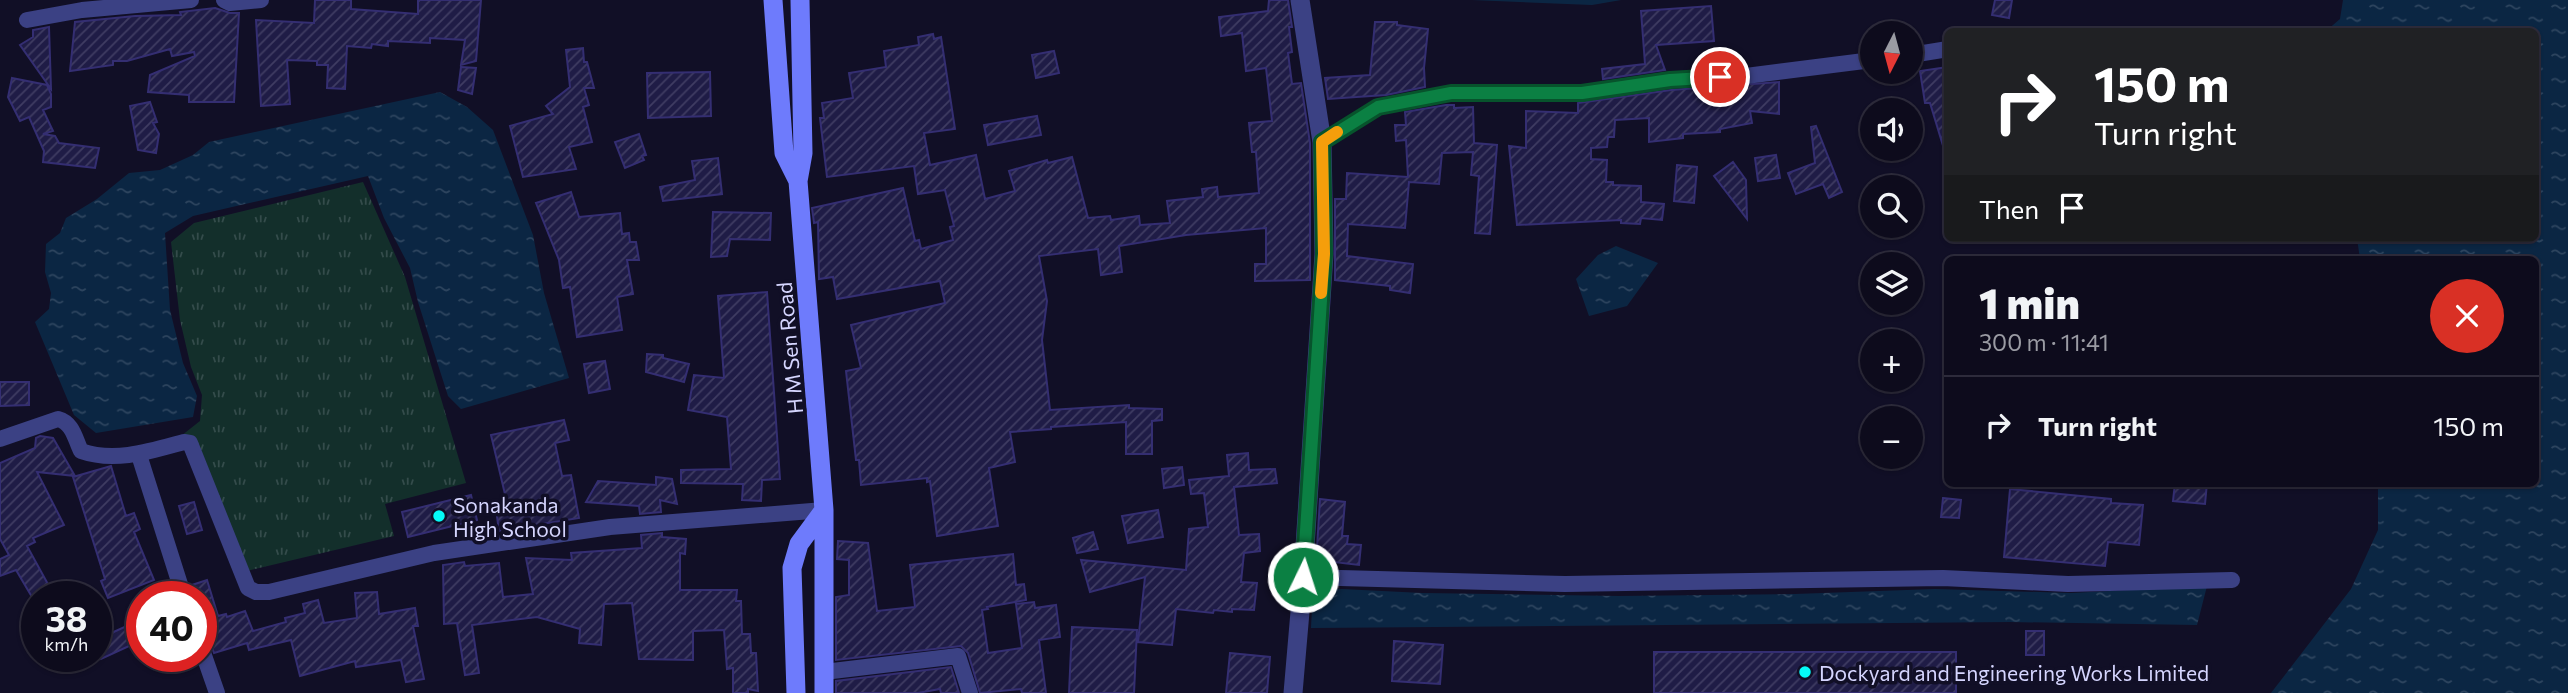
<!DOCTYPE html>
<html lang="en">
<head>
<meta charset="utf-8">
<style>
	body { margin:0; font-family:Commissioner,sans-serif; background:#161425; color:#f1f3f6; height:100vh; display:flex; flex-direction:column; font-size:26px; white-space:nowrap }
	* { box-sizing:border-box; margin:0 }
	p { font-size:23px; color:#9a9ba3 }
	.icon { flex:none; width:38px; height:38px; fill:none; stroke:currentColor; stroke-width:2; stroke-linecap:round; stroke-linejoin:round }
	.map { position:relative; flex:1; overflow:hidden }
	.sheet { position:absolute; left:1944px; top:256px; width:595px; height:231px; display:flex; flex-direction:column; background:#0d0b1c; border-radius:10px; box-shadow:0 2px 5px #0004,0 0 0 2px #2d2b3b }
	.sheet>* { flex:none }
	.top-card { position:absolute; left:1944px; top:28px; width:595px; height:214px; border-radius:10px; box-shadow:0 2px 5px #0004,0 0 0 2px #2d2b3b; background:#202124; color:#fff; overflow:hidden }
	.needle { width:46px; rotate:186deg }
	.tools { position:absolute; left:1860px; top:21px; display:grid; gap:14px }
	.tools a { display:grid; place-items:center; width:63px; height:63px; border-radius:50%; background:#0d0b1c; box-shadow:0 2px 5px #0004,0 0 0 2px #2d2b3b; font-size:35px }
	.speed { position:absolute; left:21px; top:581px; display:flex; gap:14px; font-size:35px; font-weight:700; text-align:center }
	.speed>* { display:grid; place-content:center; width:91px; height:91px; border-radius:50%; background:#0d0b1c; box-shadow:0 2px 5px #0004,0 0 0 2px #2d2b3b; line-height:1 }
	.speed small { font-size:18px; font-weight:400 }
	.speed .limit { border:10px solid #d22; background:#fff; color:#111 }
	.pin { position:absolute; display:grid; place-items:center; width:60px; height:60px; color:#fff; margin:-30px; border:4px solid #fff; border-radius:50%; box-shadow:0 2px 7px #0007 }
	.me { position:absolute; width:77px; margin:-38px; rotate:4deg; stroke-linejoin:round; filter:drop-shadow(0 0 5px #0008) }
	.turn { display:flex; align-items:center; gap:24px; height:147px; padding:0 35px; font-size:32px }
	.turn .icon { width:91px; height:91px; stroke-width:2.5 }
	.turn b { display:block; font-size:49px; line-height:60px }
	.then { display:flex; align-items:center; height:66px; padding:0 35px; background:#0003; gap:14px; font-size:26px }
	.round { display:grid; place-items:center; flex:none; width:74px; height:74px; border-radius:37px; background:#161425 }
	.headline { display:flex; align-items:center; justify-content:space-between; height:119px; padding:0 35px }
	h1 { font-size:42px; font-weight:800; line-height:52px }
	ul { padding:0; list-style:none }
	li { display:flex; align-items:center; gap:21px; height:98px; padding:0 35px; border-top:2px solid #2d2b3b }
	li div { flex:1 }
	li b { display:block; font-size:26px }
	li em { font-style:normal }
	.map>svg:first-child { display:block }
	.park { fill:url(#park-tufts) }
	.water { fill:url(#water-ripples) }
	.building { fill:url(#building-hatch); stroke:#342e72; stroke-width:2 }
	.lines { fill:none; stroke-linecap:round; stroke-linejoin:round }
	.minor { stroke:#3b4184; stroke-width:16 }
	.tertiary { stroke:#3b4184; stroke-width:19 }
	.secondary { stroke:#6e7bfc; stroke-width:19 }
	.route-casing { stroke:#07532c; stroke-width:18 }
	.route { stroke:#0b8043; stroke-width:12 }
	.slow { stroke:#f59e0b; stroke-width:12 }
	.poi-dot { fill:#05faf7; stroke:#110f26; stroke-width:2.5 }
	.labels { text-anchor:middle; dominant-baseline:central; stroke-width:7; stroke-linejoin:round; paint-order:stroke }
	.street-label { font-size:21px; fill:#d5d5fe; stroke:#110f26 }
	.poi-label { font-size:21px; fill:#d5d5fe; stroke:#110f26; text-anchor:start }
</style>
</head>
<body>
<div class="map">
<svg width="2568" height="693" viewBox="0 0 2568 693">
	<defs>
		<pattern id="park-tufts" width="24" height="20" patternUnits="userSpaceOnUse" patternTransform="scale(1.75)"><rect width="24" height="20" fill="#132f2b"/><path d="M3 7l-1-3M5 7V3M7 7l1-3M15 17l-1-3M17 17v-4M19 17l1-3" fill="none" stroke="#344c4b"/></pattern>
		<pattern id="water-ripples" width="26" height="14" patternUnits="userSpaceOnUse" patternTransform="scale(1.75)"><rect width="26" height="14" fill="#0b2643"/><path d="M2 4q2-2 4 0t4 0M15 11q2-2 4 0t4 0" fill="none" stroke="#2e455f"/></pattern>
		<pattern id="building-hatch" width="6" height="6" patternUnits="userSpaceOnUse" patternTransform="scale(1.75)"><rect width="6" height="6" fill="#1f1c46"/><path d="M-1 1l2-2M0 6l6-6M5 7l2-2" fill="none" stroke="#3f3c62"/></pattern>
	</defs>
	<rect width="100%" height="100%" fill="#110f26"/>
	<path class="park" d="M363,182L405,277L466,483L385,504L394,536L238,573L181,436L200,421L202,395L191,367L180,320L171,242L194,223Z"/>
	<path class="water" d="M1472,0H1621L1592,5Z
		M2343,0H2568V693H2271L2351,589L2378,530V483H2536V259H2360L2357,238H2536V32L2326,31L2340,19Z
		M440,92L467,107L493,130L533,235L544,293L569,378L461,409L448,396L418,302L410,268L384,218L368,176L193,216L165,233L170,310L183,363L197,396L193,417L96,433L74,415L35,322L49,309L51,293L45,272L46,244L60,233L66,218L97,199L129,173L160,170L193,155L209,142Z
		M1616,246L1658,263L1627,306L1589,316L1576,279L1598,255Z
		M2207,586L2197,625L2010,622L1311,628L1312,607L1317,590L1342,589L1422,593L1619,596L1795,594L1935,589L2071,593Z"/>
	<path class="building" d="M315,0H351V9L418,14V0H481L476,61L461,65L465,40L430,38V43L388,41V46L372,44L371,48L347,46L345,89L327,88L328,65H317V61L287,60L290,104L261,106L256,20L314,23Z
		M1269,0H1288L1292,27H1289L1292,52L1288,53L1292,84L1301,83L1310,143V280L1255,281V264H1266V228L1186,235L1119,246L1122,272L1101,275L1098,249L1039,256L1047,301L1042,340L1050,410L1129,405V408L1162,409V420L1152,421V454H1126V422L1051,427V429L1010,432L1015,462L989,468L998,526L937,536L930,481L927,482V478L861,485L859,460H856L846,371L861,368L851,325L945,303L940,281L837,299L833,277L819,279L818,222L814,223L812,208L903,188L915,241L919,240L921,249L953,240L950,227L954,226L945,190L918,194L914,166L827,177L820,118H824L822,103L853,98L849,73L886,67L884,51L919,45L918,37L933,34L934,39L941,37L955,129L924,133L930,165L976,155L985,199L1015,191L1009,171L1047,160L1048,163L1072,157L1088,218L1110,216L1111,220L1139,216L1140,225L1170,223L1167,201L1203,197L1202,189L1217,187L1218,197L1259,193L1256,152H1252L1249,123L1272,121L1266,68L1246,71L1242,33L1221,36L1219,17L1268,11Z
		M1995,0H2012L2009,18L1992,15Z
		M1711,6L1714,41L1656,45L1665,70L1603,79L1602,69L1645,64L1641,11Z
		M215,8L230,13H239L234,102H189V95L148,92L150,75L195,56L194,52L172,56L170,49L127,61H113V65L70,71L75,22L135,16L181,15L180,12Z
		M1375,22H1397V25L1428,29L1424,68L1425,87L1386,95L1328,99L1325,78L1370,75Z
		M49,27L51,89L20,45L33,37V30Z
		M583,48L584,62H587L594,88H584L589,105L583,107L592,142L569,147L576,169L523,177L510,126L553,114L546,106L570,87L566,50Z
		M1054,51L1059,73L1036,78L1032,55Z
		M461,67L476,68L472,94L458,90Z
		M1948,67V149H1944L1930,103H1925L1920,71Z
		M710,72L711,116L648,118L647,73Z
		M12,78L47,85L51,94V107L43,110L53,131L43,134L55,136L59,143L99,148L95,168L43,162L44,151L29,117L20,121L8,97Z
		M1779,82V114L1750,111L1752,123L1720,129V132L1683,134V138L1649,142V118L1615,120L1614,137H1608L1607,147L1591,148V159L1607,160L1606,182H1613V185L1641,186V202L1664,204L1662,220L1641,218L1640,224L1621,223V220L1517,225L1509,146L1526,148V111L1578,113V103L1671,90Z
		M150,102L157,122L153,123L159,134L156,153L138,150L130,106Z
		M1446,105H1454V108L1473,107L1474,143L1497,145L1490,234L1475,233L1479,176L1471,175L1473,152L1442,153L1439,184L1409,182L1405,228L1348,224L1347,256L1413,264L1410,293L1390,290V286L1335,280V199H1346L1347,173L1408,177L1406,140L1396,141L1395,125H1406L1405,112Z
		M1037,116L1041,135L988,145L984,125Z
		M1816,126L1842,192L1829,198L1823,184L1796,194L1788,173L1815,163L1811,127Z
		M639,134L646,155L642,156L644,160L625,168L615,142Z
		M1776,155L1780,178L1758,181L1755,158Z
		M718,158L722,194L663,201L660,187L695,180L692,161Z
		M1733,162L1746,180L1747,219L1714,176Z
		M1677,165L1697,167L1694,203L1674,201Z
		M571,192L579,217L620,213L622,234L629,233L630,242H636L639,260H627L633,294L617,297L622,330L577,337L570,287L563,288L559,260L536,203Z
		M713,212L771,213L770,240L730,239L727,256L711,257Z
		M767,292L780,479L762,480L761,501L742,500L743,484L681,483V470L731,469L727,417L688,410L694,375L724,378L718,296Z
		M647,354L663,355V358L689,364L684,382L646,372Z
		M605,361L610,389L589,393L584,364Z
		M0,382H29V405L0,406Z
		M564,420L569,440L555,443L562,476L571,475L579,518L499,531L496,509L508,507L491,435Z
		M40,436L53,438L75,476L37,472L64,525L33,538L35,542L27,546L55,597H32L16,570L0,576V559L9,555L0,539V463L35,448L36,438Z
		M1248,453L1249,470L1275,469L1277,483L1234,487L1239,535L1259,534L1260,551L1244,553L1241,582L1257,583L1254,610L1232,609V612L1214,610L1213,613L1176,609L1172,645L1138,642L1145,577L1090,592L1081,560L1186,570L1189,529L1208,527L1204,493L1191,494L1189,480L1229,476L1227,455Z
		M111,466L126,516L134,513L140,529L134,532L154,580L108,598L101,581L105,579L73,477Z
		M1182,467L1184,485L1164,488L1162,469Z
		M656,477L672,479L677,504L660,500L661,512L640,514L639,506L586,502L598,481L656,485Z
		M2175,483H2207L2205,504L2173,501Z
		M2010,489L2111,499V503L2143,505L2139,545L2108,542L2105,566L2004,557Z
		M471,495L477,520L408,537L402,512Z
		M1943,498L1961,500L1959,518L1941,517Z
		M1320,499L1345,502L1342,536H1348L1347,544L1361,545L1359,565L1334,562L1333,566L1316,564Z
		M194,502L202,530L187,534L179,506Z
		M1158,510L1163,537L1128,543L1122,516Z
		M1093,532L1098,549L1077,553L1073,538Z
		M662,533V537L686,539L685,554L680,553V590H737L736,601H741L742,634H750L751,653H756L758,691L748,689V693H733V668L727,669L724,630L693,631V660L639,659L632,603L604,604L601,645L579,643L580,629L537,617L472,625L479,673L465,675L457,623L444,624L443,565L464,562L465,566L499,563L503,597L533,594L526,558L572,560L571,553L642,548L641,535Z
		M838,541L868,543L877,611L915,607L910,565L1013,554L1016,585L1024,584L1026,600L987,607L988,609L982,610L988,653L1022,648L1016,604L1034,602L1035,608L1056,605L1060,637L1039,640L1046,693H1022L1021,689L980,693L968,653L961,646L836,660V597L849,595V560L837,559Z
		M207,580L218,616L226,614L227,617L245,611L253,631L286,622L285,618L305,613L303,604L318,600L324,623L357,618L355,593L377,592L379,614L415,608L418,626H413L424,679L406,682L401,660L356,667L355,661L300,676L291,640L249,650L247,643L214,653L202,620L201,597H196L192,585Z
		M142,619V640L101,659L96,649V640Z
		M1072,627L1137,630L1134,693H1069Z
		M2026,631H2044V655H2026Z
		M1394,641L1443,645L1440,684L1392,681Z
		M1654,652H1956V693H1654Z
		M1230,653L1270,657L1267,693H1226Z
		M951,667L959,693H941L940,689L918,693H836V681Z"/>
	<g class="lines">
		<path class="minor" d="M224,0L230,3L261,0
			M27,20L82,10L191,0
			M1911,55L1948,49
			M1322,142L1378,107L1451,93H1582L1670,80L1746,76L1872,60
			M0,439L58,419C73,423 75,439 81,451C115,463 151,451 184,442L190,443L248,588L256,592H269L434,553L610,527L824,510
			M139,455L184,597
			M1303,577L1565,584L1943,578L2068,584L2232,580
			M201,647L217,693
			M824,672L958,656L970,693"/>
		<path class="tertiary" d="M1293,693L1303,577L1324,254L1322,142L1300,0"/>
		<path class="secondary" d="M773,0L784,153L798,181
			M800,0L803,153L798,181L824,510V693
			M796,693L792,568L799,544L824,510"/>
	</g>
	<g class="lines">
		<g class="route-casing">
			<path id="route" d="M1303,577L1324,254L1322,142L1378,107L1451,93H1582L1670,80L1720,77"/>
		</g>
		<use href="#route" class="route"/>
		<path class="slow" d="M1321,293L1324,254L1322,142L1337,132"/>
	</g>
	<g class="poi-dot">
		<circle cx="439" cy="516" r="7"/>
		<circle cx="1805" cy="672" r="7"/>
	</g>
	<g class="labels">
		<g class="street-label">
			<text transform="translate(789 348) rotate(-95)">H M Sen Road</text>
		</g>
		<g class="poi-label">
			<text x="453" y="504">Sonakanda<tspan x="453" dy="24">High School</tspan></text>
			<text x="1819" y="672">Dockyard and Engineering Works Limited</text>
		</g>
	</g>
</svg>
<div class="tools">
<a><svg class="needle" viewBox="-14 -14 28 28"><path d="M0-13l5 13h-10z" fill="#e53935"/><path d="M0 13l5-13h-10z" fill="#9a9ba3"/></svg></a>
<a><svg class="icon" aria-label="sound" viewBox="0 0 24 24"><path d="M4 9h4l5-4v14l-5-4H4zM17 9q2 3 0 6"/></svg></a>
<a><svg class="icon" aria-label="search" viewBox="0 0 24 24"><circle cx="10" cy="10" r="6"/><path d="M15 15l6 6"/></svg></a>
<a><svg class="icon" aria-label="layers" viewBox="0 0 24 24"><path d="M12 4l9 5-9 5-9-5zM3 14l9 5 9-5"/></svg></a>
<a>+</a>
<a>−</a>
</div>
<div class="speed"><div>38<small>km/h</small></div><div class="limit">40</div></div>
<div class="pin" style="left:1720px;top:77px;background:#d93025"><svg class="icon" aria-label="arrive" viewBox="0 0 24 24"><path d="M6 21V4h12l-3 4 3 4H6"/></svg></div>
<svg class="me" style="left:1303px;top:577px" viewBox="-20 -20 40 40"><circle r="17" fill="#0b8043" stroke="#fff" stroke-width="3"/><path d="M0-11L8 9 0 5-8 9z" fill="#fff"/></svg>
<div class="top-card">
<div class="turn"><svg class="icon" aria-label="right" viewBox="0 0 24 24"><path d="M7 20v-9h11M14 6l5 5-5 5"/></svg><div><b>150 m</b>Turn right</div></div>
<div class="then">Then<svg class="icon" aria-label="arrive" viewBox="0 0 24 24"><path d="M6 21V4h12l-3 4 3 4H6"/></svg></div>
</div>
<section class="sheet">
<div class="headline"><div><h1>1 min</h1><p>300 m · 11:41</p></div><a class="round" style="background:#d93025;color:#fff"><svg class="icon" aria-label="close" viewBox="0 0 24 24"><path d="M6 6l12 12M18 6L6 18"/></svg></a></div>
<ul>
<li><svg class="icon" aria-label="right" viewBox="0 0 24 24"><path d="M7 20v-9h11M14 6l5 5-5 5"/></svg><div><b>Turn right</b></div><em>150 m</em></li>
</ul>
</section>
</div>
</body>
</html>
